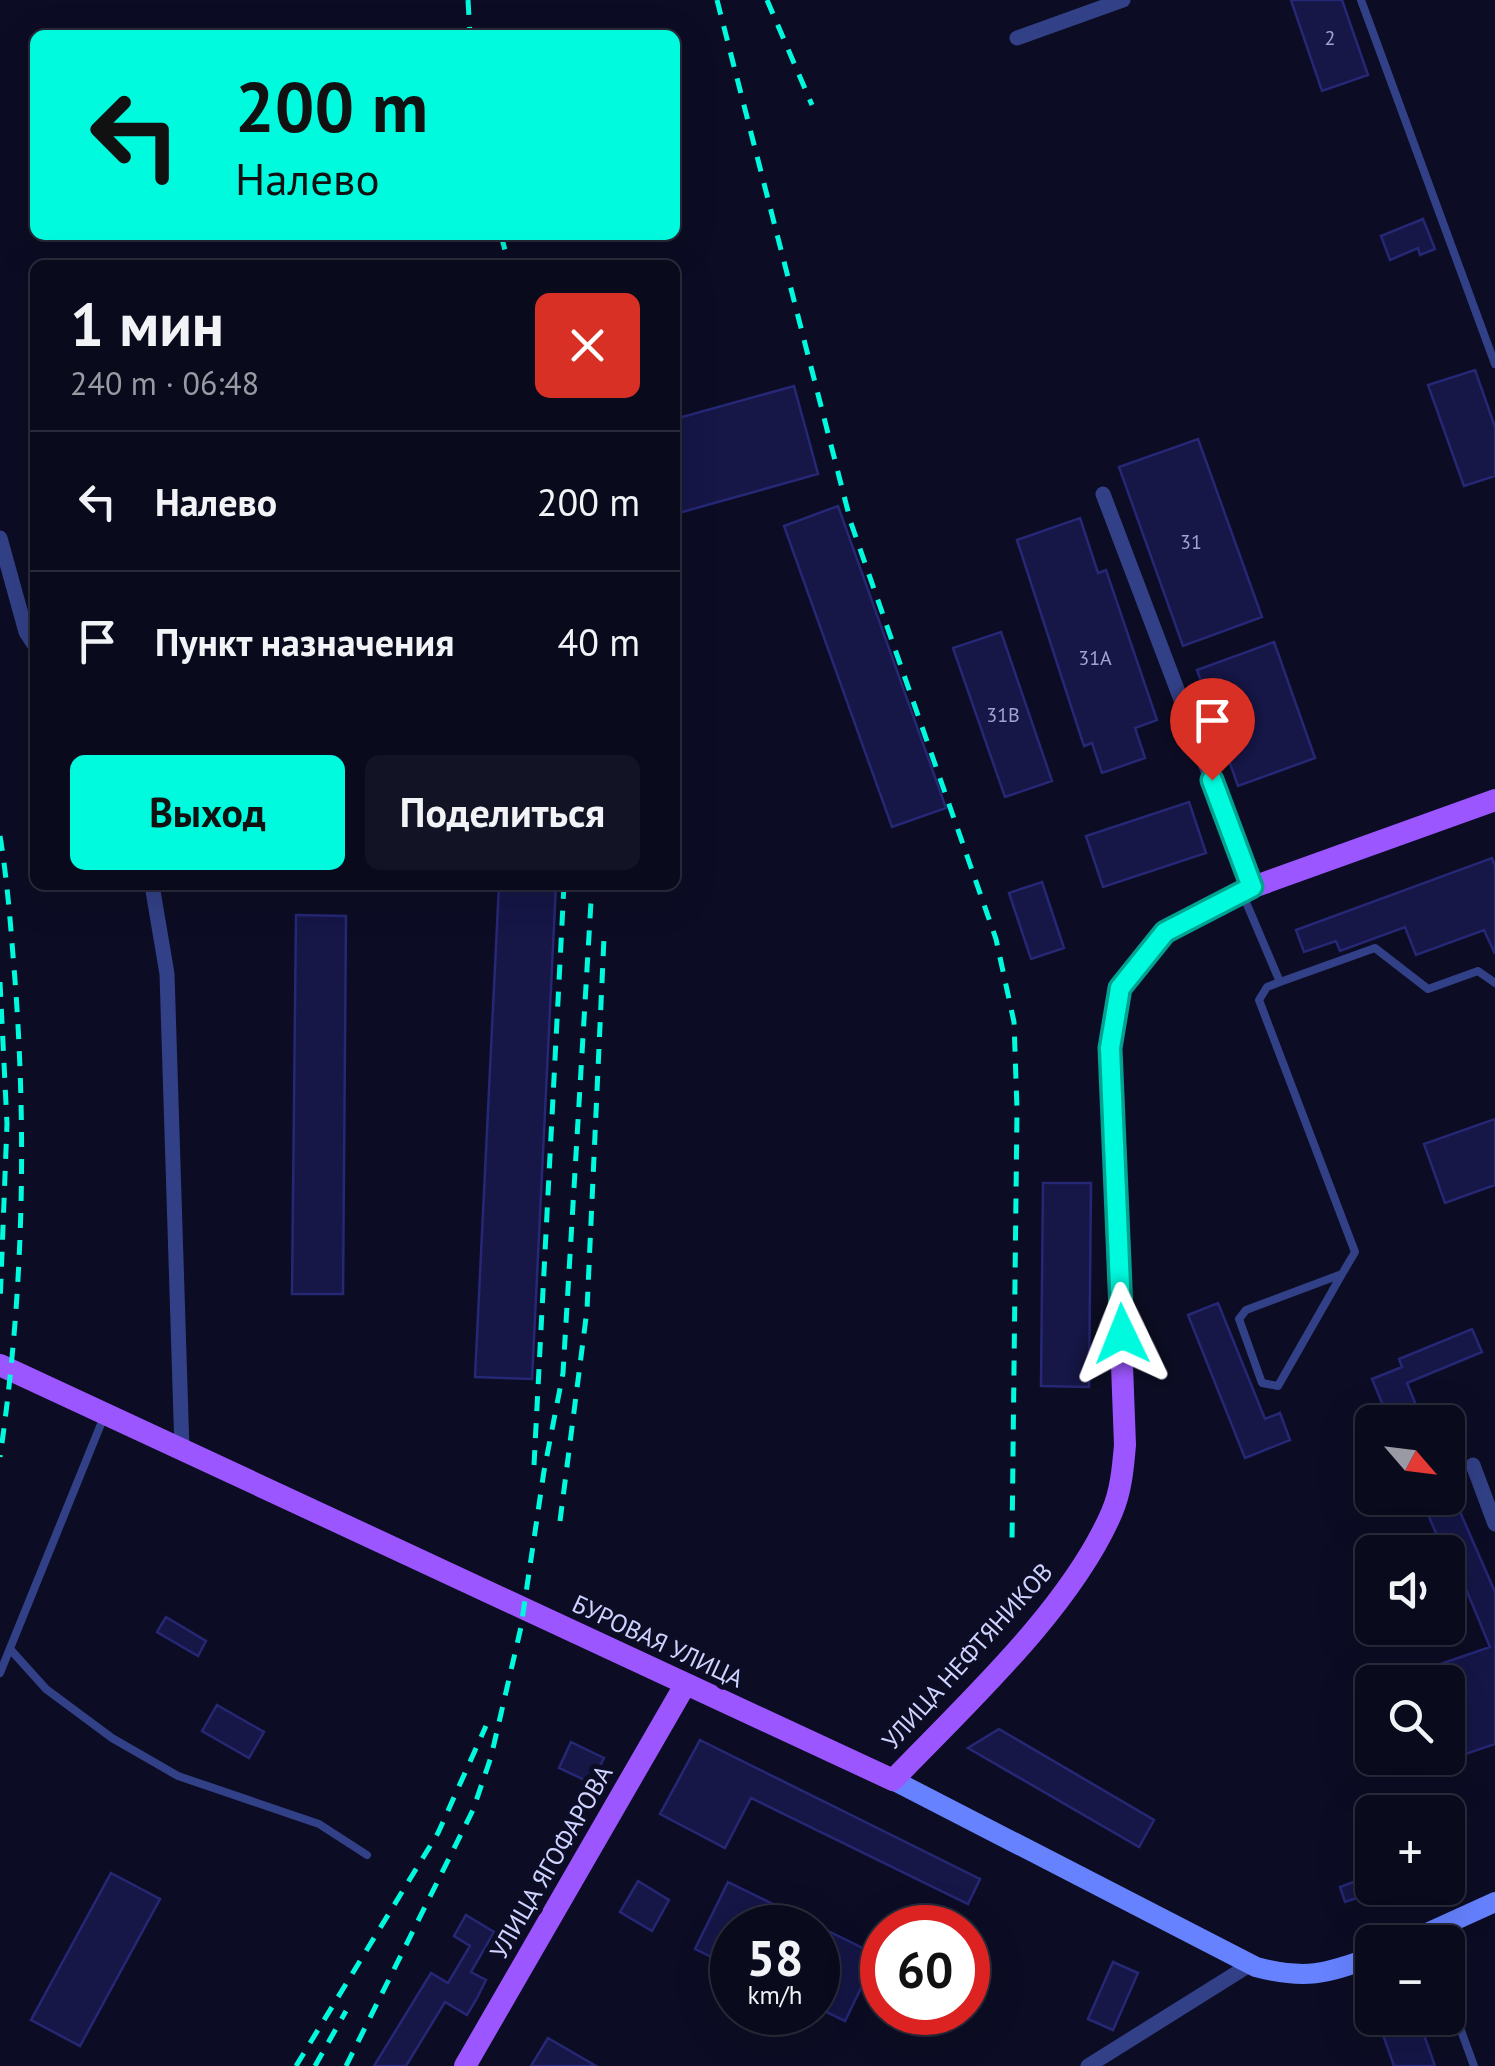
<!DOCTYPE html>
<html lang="ru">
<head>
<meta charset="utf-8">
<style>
	body { margin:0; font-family:"PT Sans",sans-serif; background:#121324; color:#f1f3f6; height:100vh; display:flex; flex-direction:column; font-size:38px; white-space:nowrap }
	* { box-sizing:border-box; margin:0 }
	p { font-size:32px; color:#999aa3 }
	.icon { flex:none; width:55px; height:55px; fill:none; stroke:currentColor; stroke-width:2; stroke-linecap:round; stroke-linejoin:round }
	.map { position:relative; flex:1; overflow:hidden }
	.sheet { position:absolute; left:30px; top:260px; width:650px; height:630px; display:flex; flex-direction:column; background:#090a1b; border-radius:15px; box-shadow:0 10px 40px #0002,0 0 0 2px #292b3a }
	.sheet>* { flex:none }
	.guide { position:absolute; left:30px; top:30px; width:650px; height:210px; border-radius:15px; box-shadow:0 10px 40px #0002,0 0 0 2px #292b3a; background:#00fade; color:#111; overflow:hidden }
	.needle { width:65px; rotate:118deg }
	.buttons { position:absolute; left:1355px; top:1405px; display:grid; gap:20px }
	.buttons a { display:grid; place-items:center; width:110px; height:110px; border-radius:15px; background:#090a1b; box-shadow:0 10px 40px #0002,0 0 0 2px #292b3a; font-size:50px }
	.speed { position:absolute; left:710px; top:1905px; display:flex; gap:20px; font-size:50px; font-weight:700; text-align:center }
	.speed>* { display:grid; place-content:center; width:130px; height:130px; border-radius:50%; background:#090a1b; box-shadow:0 10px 40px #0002,0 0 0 2px #292b3a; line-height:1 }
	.speed small { font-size:25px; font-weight:400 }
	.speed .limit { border:15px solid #d22; background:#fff; color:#111 }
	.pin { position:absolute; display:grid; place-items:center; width:85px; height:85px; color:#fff; margin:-102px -42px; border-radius:50% 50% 50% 0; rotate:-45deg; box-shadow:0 0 10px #0007 }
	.pin .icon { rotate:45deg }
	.me { position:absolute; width:110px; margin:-55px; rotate:358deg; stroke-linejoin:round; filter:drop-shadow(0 0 8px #0008) }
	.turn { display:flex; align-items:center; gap:35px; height:210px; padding:0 40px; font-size:45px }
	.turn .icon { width:130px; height:130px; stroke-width:2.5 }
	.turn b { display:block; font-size:70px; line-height:85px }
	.round { display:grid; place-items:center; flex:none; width:105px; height:105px; border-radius:15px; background:#121324 }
	.head { display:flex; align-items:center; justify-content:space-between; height:170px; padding:0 40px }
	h1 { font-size:60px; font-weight:800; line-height:75px }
	.cta { display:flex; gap:20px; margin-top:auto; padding:20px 40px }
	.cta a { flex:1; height:115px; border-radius:15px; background:#00fade; color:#111; font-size:40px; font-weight:800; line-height:115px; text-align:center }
	.cta a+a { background:#121324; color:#f1f3f6 }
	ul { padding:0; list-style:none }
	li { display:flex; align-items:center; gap:30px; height:140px; padding:0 40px; border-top:2px solid #292b3a }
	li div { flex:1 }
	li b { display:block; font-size:38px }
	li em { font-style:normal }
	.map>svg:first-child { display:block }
	.building { fill:#161647; stroke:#262775; stroke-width:2.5 }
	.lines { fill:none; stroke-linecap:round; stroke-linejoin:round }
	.lane { stroke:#324187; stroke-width:8 }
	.street { stroke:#324187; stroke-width:15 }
	.secondary { stroke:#6682ff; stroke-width:20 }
	.primary { stroke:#9c56ff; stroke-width:22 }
	.rail { stroke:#00fade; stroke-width:5; stroke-dasharray:15 12; stroke-linecap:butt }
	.route-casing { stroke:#00a290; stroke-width:25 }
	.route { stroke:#00fade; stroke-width:18 }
	.labels { text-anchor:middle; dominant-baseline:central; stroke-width:10; stroke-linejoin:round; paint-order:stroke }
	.number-label { font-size:20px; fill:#a1a4d1 }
	.street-label { font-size:25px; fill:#cfd3ff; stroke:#0c0d24 }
</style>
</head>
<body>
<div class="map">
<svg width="1495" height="2066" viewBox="0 0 1495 2066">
	<rect width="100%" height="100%" fill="#0c0d24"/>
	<path class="building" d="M1291,0H1342L1368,75L1322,91Z
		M1423,219L1435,249L1420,255L1418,248L1390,260L1381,236Z
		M1475,370L1495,427V476L1464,486L1428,385Z
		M794,386L818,474L675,514V419Z
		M1198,439L1262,617L1183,646L1119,467Z
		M838,506L946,808L892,827L784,526Z
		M1080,518L1098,573L1106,570L1157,720L1135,728L1145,758L1102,773L1092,743L1084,746L1017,540Z
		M1001,632L1052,781L1005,797L953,648Z
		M1274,642L1315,758L1238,786L1197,670Z
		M1189,802L1206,853L1103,887L1086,836Z
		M1492,858L1495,866V954L1484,930L1416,955L1405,927L1340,951L1336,941L1304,952L1296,930Z
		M1042,882L1064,948L1031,959L1009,893Z
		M499,885H556L532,1379L475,1377Z
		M296,915L346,916L343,1294H292Z
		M1495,1119V1185L1445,1203L1424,1144Z
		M1043,1183H1091L1089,1387L1041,1386Z
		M1218,1303L1265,1419L1280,1413L1290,1440L1245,1458L1188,1315Z
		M1472,1329L1482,1352L1407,1383L1423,1422H1390L1372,1379L1402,1367L1399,1359Z
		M1421,1498H1454L1495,1592V1744L1457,1757L1448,1729V1682H1431L1426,1669L1490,1647L1444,1536L1438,1538Z
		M166,1617L206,1641L198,1656L157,1632Z
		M217,1705L264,1732L249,1758L202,1731Z
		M999,1729L1154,1820L1139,1847L968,1748Z
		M700,1740L980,1879L968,1904L751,1798L725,1848L660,1814Z
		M571,1742L604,1758L591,1783L559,1768Z
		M111,1873L160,1899L80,2046L31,2020Z
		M1372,1875V1893L1345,1902L1340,1887Z
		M638,1881L669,1900L652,1931L620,1912Z
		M728,1882L877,1955L845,2021L818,2008V1928H732V1967L695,1949Z
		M466,1915L494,1932L471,1972L486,1980L476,2000L467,2015L445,2002L406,2066H374L431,1973L448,1983L470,1946L454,1936Z
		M1113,1962L1138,1973L1113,2030L1088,2019Z
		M1377,2018H1418L1435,2066H1394Z
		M548,2038L596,2066H531Z"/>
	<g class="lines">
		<path class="lane" d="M1361,0L1495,364
			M1243,895L1280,982L1375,948L1428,989L1478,971L1495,983
			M1280,982L1267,987L1259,1000L1355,1252L1342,1274L1246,1310L1239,1319L1262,1383L1278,1386L1342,1274
			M10,1649L46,1689L112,1738L178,1776L319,1824L367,1855
			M0,1673L103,1419
			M1448,1995L1474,2066"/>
		<path class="street" d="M1017,38L1123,0
			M1103,494L1252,887
			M0,538L26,632L35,646
			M152,885L167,974L182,1450
			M1473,1465L1495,1524
			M1088,2066L1251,1964"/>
		<path class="secondary" d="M893,1780L1256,1967C1305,1980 1326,1974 1372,1957
			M1407,1942L1495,1902"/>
		<path class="primary" d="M0,1365L893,1780C965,1705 1071,1608 1112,1512C1121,1491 1123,1468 1125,1445L1110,1047L1120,988L1165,932L1242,891L1495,800
			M465,2066L685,1685"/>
		<path class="rail" d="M468,0L470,35
			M717,0L851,523L996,939L1014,1022L1017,1109L1012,1541
			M767,0L812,105
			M501,235L509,265
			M0,836C8,884 11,932 15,980C27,1139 23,1299 0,1457
			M0,982L7,1124L0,1305
			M534,1465L564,885
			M560,1521L587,1310L604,938
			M296,2066L438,1833L486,1726
			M315,2066L346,2011
			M346,2066L473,1810L491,1757L521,1627L544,1471L563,1373L592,885"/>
	</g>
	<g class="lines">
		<g class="route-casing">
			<path id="route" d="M1122,1334L1110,1048L1120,988L1165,932L1252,887L1212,780"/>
		</g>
		<use href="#route" class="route"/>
	</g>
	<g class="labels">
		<g class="number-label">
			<text x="1330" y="38">2</text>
			<text x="1191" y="542">31</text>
			<text x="1095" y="658">31А</text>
			<text x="1003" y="715">31В</text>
		</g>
		<g class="street-label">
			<text transform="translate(658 1641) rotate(25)">БУРОВАЯ УЛИЦА</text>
			<text transform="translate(967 1656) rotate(-48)">УЛИЦА НЕФТЯНИКОВ</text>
			<text transform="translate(551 1862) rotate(-60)">УЛИЦА ЯГОФАРОВА</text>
		</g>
	</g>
</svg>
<div class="buttons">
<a><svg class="needle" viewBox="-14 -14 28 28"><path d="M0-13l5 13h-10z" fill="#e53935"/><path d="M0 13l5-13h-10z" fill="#999aa3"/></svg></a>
<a><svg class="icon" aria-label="sound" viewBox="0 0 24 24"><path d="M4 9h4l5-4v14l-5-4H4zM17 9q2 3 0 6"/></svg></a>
<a><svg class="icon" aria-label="search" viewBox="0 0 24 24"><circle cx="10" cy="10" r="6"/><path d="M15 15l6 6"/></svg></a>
<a>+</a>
<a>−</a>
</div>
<div class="speed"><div>58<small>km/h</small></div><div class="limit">60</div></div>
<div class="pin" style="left:1212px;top:780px;background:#d93025"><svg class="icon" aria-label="arrive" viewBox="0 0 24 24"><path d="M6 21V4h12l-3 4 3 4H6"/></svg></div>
<svg class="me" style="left:1122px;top:1334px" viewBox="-20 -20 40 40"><path d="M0-17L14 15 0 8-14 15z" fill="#00fade" stroke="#fff" stroke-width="4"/></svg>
<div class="guide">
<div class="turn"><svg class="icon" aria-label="left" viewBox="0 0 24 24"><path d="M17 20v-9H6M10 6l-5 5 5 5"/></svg><div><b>200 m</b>Налево</div></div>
</div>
<section class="sheet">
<div class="head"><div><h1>1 мин</h1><p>240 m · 06:48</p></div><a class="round" style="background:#d93025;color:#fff"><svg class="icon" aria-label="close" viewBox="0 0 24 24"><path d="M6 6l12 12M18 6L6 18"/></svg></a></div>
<ul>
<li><svg class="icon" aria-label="left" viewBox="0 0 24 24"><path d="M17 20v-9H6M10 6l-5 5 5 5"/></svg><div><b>Налево</b></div><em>200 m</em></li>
<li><svg class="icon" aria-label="arrive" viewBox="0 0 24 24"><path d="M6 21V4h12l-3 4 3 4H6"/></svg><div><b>Пункт назначения</b></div><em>40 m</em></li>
</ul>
<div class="cta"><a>Выход</a><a>Поделиться</a></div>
</section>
</div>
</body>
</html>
